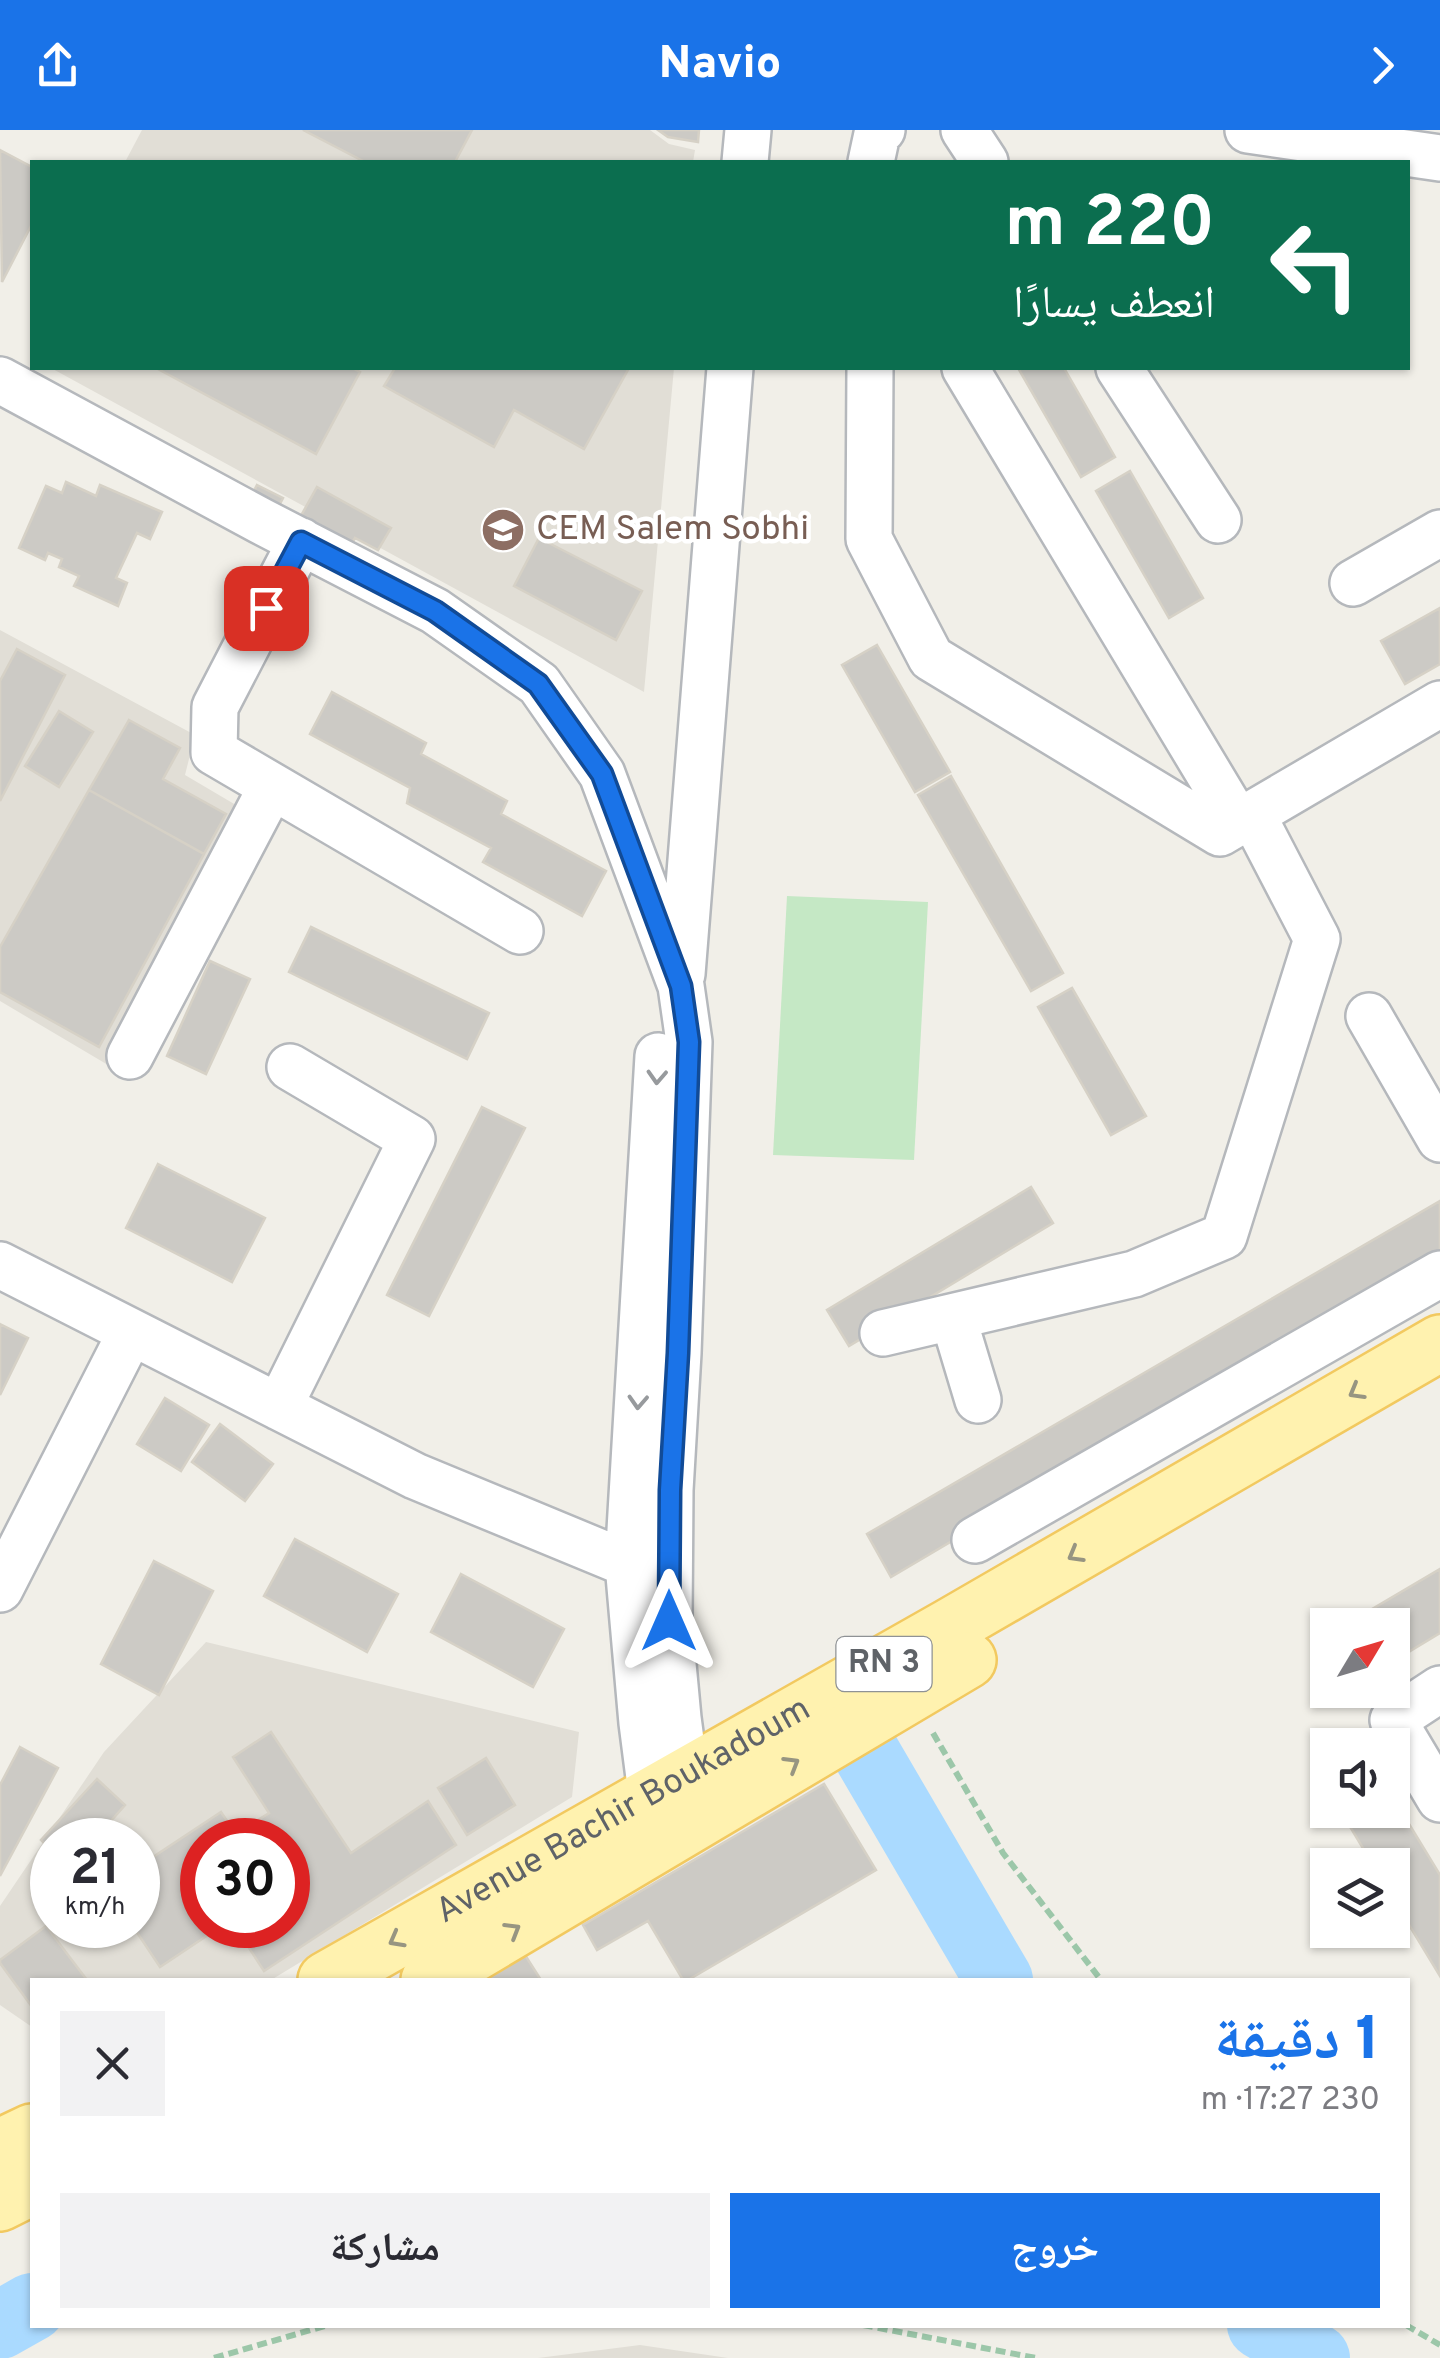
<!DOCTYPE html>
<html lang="ar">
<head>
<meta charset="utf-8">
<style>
	body { margin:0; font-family:Overpass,"Noto Naskh Arabic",sans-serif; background:#f2f2f3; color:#2b2b33; direction:rtl; height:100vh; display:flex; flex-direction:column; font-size:38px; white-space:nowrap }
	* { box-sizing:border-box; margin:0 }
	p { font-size:32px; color:#7c7c81 }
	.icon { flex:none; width:55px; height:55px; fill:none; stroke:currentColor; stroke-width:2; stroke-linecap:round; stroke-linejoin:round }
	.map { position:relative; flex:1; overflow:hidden; direction:ltr }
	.drawer { position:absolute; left:30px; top:1848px; width:1380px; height:350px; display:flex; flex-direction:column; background:#fff; border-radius:0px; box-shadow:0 2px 8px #0004; direction:rtl }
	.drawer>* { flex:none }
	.guide { position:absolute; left:30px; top:30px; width:1380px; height:210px; border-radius:0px; box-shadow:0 2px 8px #0004; direction:rtl; background:#0b6e4f; color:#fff; overflow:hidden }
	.needle { width:65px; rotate:52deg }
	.controls { position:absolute; left:1310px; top:1478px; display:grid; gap:20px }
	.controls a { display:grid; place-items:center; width:100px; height:100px; border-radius:0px; background:#fff; box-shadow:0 2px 8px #0004; font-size:50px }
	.speed { position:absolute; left:30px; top:1688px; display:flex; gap:20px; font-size:50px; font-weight:700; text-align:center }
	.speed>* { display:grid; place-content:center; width:130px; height:130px; border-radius:50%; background:#fff; box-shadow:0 2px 8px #0004; line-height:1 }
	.speed small { font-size:25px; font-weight:400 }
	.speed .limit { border:15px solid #d22; background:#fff; color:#111 }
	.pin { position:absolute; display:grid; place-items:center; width:85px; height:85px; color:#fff; margin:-42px; border-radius:20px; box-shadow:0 5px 15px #0006 }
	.me { position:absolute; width:110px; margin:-55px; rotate:0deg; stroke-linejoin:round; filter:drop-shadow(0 0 8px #0008) }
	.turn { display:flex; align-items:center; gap:35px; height:210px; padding:0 30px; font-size:45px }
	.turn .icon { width:130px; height:130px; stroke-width:2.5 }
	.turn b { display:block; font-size:70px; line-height:85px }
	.round { display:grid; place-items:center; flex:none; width:105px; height:105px; border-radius:0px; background:#f2f2f3 }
	.head { display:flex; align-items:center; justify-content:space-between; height:170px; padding:0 30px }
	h1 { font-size:60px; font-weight:800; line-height:75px; color:#1a73e8 }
	.cta { display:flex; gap:20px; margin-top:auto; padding:20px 30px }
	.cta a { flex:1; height:115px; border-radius:0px; background:#1a73e8; color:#fff; font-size:40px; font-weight:800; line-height:115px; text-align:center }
	.cta a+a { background:#f2f2f3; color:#2b2b33 }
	header { display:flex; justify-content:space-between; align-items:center; height:130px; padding:0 30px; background:#1a73e8; color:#fff; font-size:45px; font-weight:800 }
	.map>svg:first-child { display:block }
	.education { fill:#e1ded6; fill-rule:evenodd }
	.green { fill:#c5e8c5 }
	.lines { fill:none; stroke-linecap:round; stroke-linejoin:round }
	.river { stroke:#aadaff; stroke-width:68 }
	.building { fill:#cccac5; stroke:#d6d1c6; stroke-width:2.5 }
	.minor-casing { stroke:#b5b8bc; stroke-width:50 }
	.major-casing { stroke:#f2c960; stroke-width:60 }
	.path { stroke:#9cc7a9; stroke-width:6; stroke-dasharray:10 5; stroke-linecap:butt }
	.minor { stroke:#fff; stroke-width:45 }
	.major { stroke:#fff2af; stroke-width:55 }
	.oneway { stroke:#979a9d }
	.oneway2 { stroke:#979581 }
	.route-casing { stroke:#114b97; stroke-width:25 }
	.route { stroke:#1a73e8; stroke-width:18 }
	.labels { text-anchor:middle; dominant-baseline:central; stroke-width:9; stroke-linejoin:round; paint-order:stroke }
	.shield { fill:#fff; stroke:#8f9295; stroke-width:2.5 }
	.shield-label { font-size:32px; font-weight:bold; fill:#5f6368 }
	.education-label { font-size:35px; fill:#785e54; stroke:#fff; text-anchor:start }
	.street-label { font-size:35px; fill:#5f6368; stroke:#fff }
</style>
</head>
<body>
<header><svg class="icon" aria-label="forward" viewBox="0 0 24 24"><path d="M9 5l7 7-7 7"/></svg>Navio<svg class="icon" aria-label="share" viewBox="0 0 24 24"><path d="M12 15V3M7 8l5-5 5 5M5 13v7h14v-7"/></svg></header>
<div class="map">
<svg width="1440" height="2228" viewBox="0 0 1440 2228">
	<rect width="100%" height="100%" fill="#f1efe8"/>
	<path class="education" d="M142,0H650L669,14L695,20L693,32H125Z
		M51,238H674L644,562Z
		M0,500L195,605L185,645L241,678L108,935L0,871Z
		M206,1512L579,1602L572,1667L271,1850H32V1897L0,1875V1776L104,1622ZM52,1710H138V1795H52ZM202,1710H288V1795H202Z
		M640,2215L728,2228H538Z"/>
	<path class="green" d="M787,766L928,772L914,1030L773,1025Z"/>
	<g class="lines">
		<path class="river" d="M865,1621L999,1850
			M0,2195L32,2177
			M1261,2195L1316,2228"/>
	</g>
	<path class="building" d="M303,0H472L455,32H365Z
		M658,0H699L698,12L668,7Z
		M0,20L32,37V94L2,152Z
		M156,238H352L360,242L316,324Z
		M395,238L529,239L629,238L584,319L514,280L494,317L384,256Z
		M1018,238H1064L1115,327L1081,347Z
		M1130,341L1203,468L1169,488L1096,361Z
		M66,352L96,366L100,355L162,382L150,409L137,403L116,448L127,453L118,476L74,456L79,446L59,437L62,429L48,423L45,430L19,418L46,356L62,363Z
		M257,355L283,368L263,406L237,392Z
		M317,357L391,398L378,420L355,408L333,447L283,418Z
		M539,408L642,461L616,510L514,456Z
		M1440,478V534L1405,554L1381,511Z
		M877,515L950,642L915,662L842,535Z
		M17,519L65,545L0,671V551Z
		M332,562L426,613L421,624L507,671L501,684L606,741L582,786L483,732L491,718L407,673L410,658L310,604Z
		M59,581L93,602L59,657L25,636Z
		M129,590L180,618L163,649L226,684L204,724L89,660Z
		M951,646L1063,843L1031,861L918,665Z
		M89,660L204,724L99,917L0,862V817Z
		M311,797L489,883L467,929L289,842Z
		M210,831L250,849L206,944L167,926Z
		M1072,858L1146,986L1111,1005L1038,877Z
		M482,977L525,998L429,1186L387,1165Z
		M158,1034L265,1088L232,1152L126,1098Z
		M1031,1057L1053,1093L849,1216L827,1180Z
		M1440,1071V1123L891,1447L867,1404Z
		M0,1194L28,1208L0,1265Z
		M165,1268L209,1295L181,1341L137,1314Z
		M220,1294L273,1334L245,1371L192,1332Z
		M295,1409L398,1464L367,1522L264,1466Z
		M154,1431L213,1461L159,1565L101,1534Z
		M1440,1439V1503L1392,1532V1495H1345Z
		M461,1444L564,1499L533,1557L431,1502Z
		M1328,1506V1529L1318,1511Z
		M271,1602L351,1723L428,1671L456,1715L264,1841L234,1795H288V1710H202V1795H223L160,1837L132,1795H138V1737L221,1682L236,1704L269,1683L233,1627Z
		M20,1617L58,1638L0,1746V1655Z
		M486,1628L515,1675L467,1705L438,1658Z
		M97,1649L125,1675L94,1710H52V1721L41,1710Z
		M824,1654L876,1740L688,1850H683L648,1791L597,1820L583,1795Z
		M1392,1666L1440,1745V1846L1392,1767V1735H1373L1340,1680H1392Z
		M46,1796L87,1850H32V1877L0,1833V1830Z
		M525,1825L541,1850H486Z"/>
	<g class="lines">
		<g class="minor-casing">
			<path id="minor" d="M964,0L985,32
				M1248,0L1440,28
				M745,32L748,0
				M871,32L877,4L882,0
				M870,238L869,409L931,528L1220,703L1440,574
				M965,238L1238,692
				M1119,238L1218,390
				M0,250L261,391L435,481L539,554L602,644L681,856L689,912L678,1223L670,1360L669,1491
				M301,411L215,577L214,622L520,801
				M1353,453L1440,403
				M682,844L730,238
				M1369,886L1440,1009
				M130,926L272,656
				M0,1135L415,1346L628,1434L655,1431
				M953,1187L978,1270
				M883,1203L1134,1144L1224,1106L1317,809L1252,684
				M279,1277L412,1009L290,937
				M975,1410L1440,1144
				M0,1459L131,1202
				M653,1468L669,1491L678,1588L690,1678
				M1440,1559L1393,1590L1440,1669
				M655,1694L642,1593L628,1434L658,926"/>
		</g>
		<g class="major-casing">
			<g id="major">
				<path id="s1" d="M326,1850L949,1497L1440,1213"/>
				<path d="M429,1850L968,1530"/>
				<path d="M0,2017L32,2002"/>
				<path d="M0,2073L32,2057"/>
			</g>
		</g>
		<path class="path" d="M933,1603L1003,1723L1101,1850
			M863,2195L1036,2228
			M1406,2195L1440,2215
			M214,2228L328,2195"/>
		<use href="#minor" class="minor"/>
		<use href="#major" class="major"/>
	</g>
	<defs><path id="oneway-chevron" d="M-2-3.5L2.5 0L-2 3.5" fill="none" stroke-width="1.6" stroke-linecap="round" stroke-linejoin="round" transform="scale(2.5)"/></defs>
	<g class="oneway">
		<use href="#oneway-chevron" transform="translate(657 947) rotate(93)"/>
		<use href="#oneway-chevron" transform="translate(638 1272) rotate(93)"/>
	</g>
	<g class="oneway2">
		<use href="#oneway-chevron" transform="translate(1356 1262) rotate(150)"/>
		<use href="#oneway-chevron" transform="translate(1075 1425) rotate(150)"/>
		<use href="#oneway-chevron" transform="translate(792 1634) rotate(-31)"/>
		<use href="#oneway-chevron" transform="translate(513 1800) rotate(-31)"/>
		<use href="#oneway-chevron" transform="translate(396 1810) rotate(151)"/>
	</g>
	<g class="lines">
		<g class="route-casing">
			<path id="route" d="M266,478L301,412L435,481L538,554L602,644L681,856L689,912L678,1223L670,1360L669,1491"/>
		</g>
		<use href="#route" class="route"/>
	</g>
	<defs>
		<g id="school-disc" transform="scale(2.25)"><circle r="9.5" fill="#8d6e63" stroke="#fff"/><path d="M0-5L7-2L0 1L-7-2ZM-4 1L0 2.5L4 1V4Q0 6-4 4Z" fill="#fff"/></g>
	</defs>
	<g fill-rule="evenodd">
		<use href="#school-disc" x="503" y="400"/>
	</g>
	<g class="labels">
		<rect class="shield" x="836.5" y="1507" width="95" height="54" rx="8"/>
		<g class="shield-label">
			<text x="884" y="1534">RN 3</text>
		</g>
		<g class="education-label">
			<text x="536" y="400">CEM Salem Sobhi</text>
		</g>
		<g class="street-label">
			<text stroke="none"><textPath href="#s1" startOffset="342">Avenue Bachir Boukadoum</textPath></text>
		</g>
	</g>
</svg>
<div class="controls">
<a><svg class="needle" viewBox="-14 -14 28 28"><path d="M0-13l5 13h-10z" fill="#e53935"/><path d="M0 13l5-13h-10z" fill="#7c7c81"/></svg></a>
<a><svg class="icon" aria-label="sound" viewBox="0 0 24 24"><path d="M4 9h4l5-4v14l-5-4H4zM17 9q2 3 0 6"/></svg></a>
<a><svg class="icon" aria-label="layers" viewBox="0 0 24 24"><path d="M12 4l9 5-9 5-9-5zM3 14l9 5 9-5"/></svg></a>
</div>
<div class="speed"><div>21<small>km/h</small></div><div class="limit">30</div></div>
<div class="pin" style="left:266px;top:478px;background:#d93025"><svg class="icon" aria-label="arrive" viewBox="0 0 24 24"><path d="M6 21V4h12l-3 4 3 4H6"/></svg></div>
<svg class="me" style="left:669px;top:1491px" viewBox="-20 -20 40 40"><path d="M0-17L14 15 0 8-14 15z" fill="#1a73e8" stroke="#fff" stroke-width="4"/></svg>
<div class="guide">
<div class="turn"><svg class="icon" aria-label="left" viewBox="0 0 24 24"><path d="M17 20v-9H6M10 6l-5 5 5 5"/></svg><div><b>220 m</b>انعطف يسارًا</div></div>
</div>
<section class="drawer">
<div class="head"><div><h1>1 دقيقة</h1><p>230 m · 17:27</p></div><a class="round"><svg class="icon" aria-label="close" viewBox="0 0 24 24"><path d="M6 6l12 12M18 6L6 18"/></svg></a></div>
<div class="cta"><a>خروج</a><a>مشاركة</a></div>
</section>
</div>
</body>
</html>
